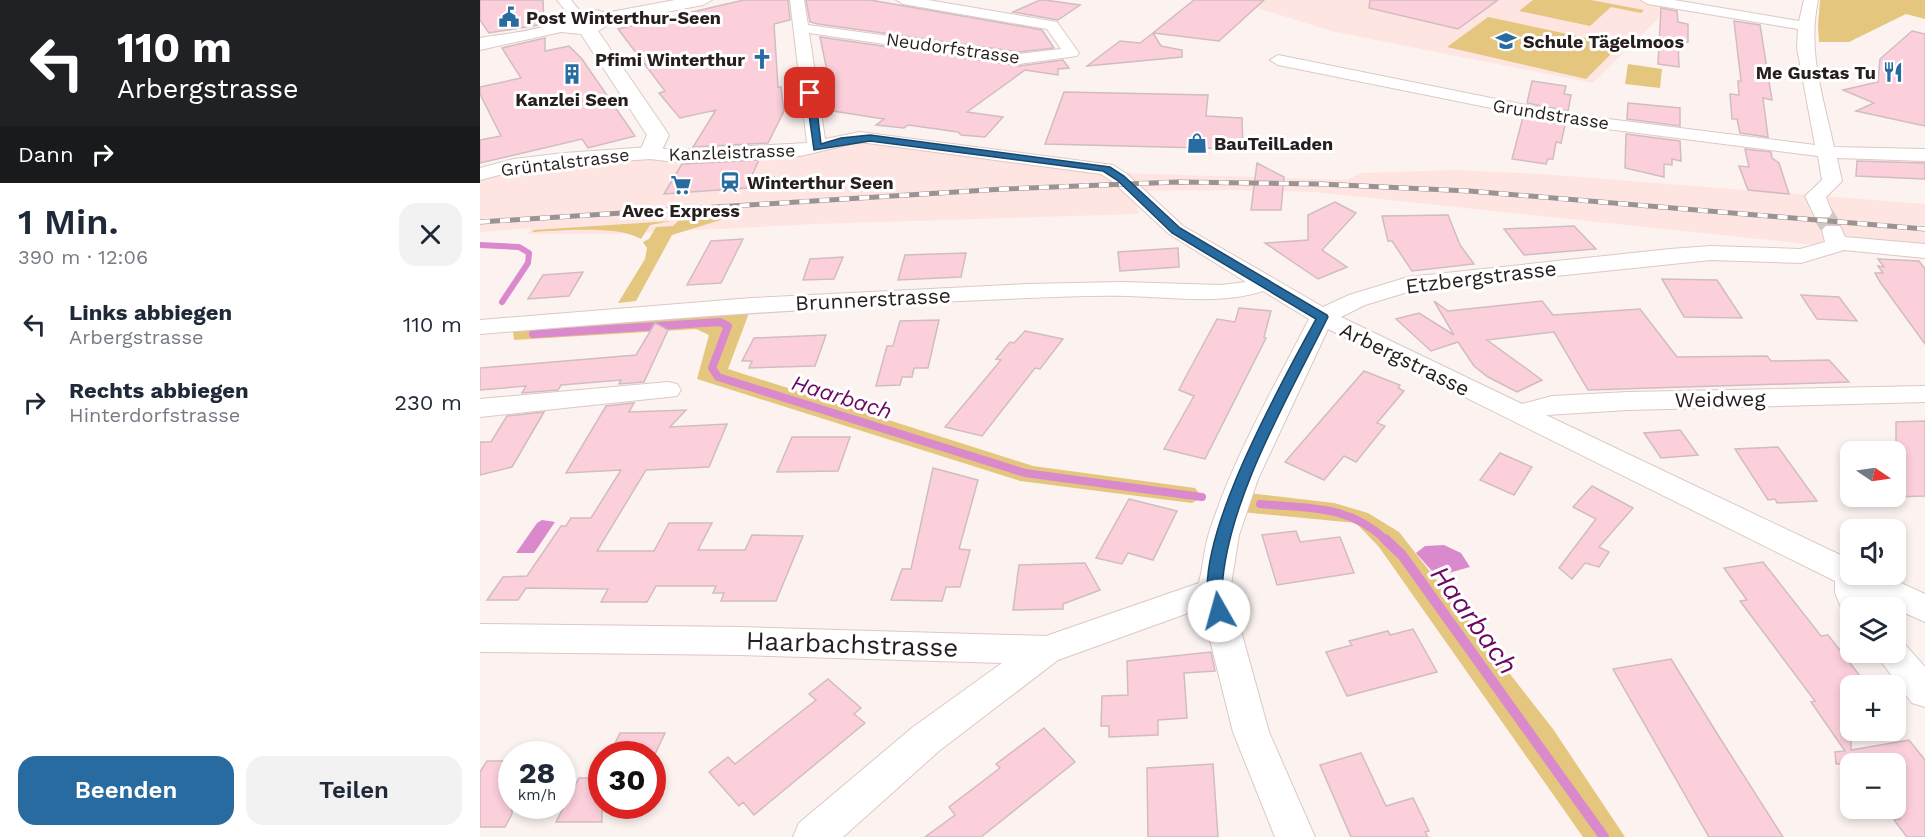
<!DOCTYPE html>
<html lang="de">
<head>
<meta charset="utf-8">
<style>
	body { margin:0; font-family:"Work Sans",sans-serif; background:#f2f2f3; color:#1f2937; height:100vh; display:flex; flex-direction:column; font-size:22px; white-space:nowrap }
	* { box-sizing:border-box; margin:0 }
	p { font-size:20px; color:#747a83 }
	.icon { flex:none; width:33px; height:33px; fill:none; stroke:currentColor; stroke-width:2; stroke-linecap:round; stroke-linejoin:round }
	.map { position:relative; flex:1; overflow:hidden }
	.side { display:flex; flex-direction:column; background:#fff; width:480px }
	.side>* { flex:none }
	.top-card { background:#202124; color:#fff; overflow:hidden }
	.needle { width:39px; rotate:103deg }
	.tools { position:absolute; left:1360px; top:441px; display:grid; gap:12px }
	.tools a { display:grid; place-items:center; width:66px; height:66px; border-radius:12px; background:#fff; box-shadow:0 3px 9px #0003; font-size:30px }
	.speed { position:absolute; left:18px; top:741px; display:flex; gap:12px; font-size:30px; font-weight:700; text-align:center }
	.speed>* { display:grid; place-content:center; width:78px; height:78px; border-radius:50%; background:#fff; box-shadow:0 3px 9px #0003; line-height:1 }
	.speed small { font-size:15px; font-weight:400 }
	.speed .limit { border:9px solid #d22; background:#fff; color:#111 }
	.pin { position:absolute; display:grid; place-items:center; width:51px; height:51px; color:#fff; margin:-26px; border-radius:12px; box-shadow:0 3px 9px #0006 }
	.me { position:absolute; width:66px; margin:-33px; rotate:353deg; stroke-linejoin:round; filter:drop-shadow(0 0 4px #0008) }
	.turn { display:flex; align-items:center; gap:21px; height:126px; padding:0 18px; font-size:27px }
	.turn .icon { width:78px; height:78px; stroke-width:2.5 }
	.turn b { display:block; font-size:42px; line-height:51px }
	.then { display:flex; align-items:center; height:57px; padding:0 18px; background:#0003; gap:12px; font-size:22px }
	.round { display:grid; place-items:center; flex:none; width:63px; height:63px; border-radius:18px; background:#f2f2f3 }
	.summary { display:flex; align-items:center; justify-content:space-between; height:102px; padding:0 18px }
	h1 { font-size:36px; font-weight:600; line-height:45px }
	.primary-button { display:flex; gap:12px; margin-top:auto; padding:12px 18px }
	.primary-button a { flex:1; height:69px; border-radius:18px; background:#286ba0; color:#fff; font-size:24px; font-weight:600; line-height:69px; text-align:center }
	.primary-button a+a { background:#f2f2f3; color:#1f2937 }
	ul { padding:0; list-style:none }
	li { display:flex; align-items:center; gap:18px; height:78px; padding:0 18px }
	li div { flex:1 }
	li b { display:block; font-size:22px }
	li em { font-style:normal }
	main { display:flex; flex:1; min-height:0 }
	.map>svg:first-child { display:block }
	.built { fill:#fee5e1 }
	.green { fill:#e4c67f }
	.water { fill:#d989cc }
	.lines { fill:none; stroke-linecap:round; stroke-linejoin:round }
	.stream-far2 { stroke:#d989cc; stroke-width:6 }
	.stream-far1 { stroke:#d989cc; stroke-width:8 }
	.stream { stroke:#d989cc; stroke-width:10 }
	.building { fill:#fcd0db; stroke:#d1bcc1; stroke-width:1.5 }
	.minor-tunnel { stroke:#d1c9c7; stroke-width:21; stroke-dasharray:21 10; stroke-linecap:butt }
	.minor-casing { stroke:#ddc8c4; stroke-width:2 }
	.tertiary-casing { stroke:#ddc8c4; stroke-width:2 }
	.minor { fill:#fff; fill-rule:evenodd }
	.tertiary { fill:#fff; fill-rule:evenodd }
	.rail-casing { stroke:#9c9391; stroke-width:5 }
	.rail { stroke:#fff; stroke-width:4; stroke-dasharray:10; stroke-linecap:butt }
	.route { fill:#286ba0; stroke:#1a4668; stroke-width:1.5 }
	.labels { text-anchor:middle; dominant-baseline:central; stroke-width:6; stroke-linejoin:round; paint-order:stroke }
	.far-poi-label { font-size:18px; font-weight:bold; fill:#271f1d; stroke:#fff; text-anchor:start }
	.far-street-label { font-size:18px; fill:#271f1d; stroke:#fff }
	.street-label { font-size:21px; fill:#271f1d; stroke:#fff }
	.water-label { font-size:22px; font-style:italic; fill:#6a0662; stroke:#fff }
	.near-street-label { font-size:26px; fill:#271f1d; stroke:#fff }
	.near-water-label { font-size:27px; font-style:italic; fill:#6a0662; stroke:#fff }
</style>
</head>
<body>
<main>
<section class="side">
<div class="top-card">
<div class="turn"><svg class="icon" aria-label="left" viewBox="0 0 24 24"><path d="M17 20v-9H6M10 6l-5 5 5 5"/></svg><div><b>110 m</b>Arbergstrasse</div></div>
<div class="then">Dann<svg class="icon" aria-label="right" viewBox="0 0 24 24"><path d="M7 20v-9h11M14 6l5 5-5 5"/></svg></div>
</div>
<div class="summary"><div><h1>1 Min.</h1><p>390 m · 12:06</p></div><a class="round"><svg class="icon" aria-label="close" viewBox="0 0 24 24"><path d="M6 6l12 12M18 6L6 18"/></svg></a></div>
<ul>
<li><svg class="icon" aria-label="left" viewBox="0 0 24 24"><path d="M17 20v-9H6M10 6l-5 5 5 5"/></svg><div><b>Links abbiegen</b><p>Arbergstrasse</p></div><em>110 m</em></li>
<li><svg class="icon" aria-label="right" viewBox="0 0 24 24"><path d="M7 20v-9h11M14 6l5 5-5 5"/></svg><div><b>Rechts abbiegen</b><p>Hinterdorfstrasse</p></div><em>230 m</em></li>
</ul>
<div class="primary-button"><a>Beenden</a><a>Teilen</a></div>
</section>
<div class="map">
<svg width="1445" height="837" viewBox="0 0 1445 837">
	<rect width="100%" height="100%" fill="#fcf3f1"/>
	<path class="built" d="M751,0H1168L1193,4L1113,83L855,32Z
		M387,142L608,172L867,180L881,173L974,170L1062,174L1445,204V251L1335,245L834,192L756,190L654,191L659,214L337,224L139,234H48L51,228L0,232V179L23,173L99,161L341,148Z"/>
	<path class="green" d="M1053,0H1111L1164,10L1161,13L1131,7L1110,26L1039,11Z
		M1340,0H1445V19L1426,14L1369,42H1339L1338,26Z
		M1008,17L1140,45L1106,79L967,47Z
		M1148,64L1182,69L1180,88L1145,84Z
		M250,217L192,235L156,301L138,303L165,259L167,248L163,242L169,239L176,227L193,226L198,221Z
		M191,221L170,225L161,239C137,225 80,231 52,232L54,230Z
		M272,305L248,369L553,466L715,488L722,497L712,503L540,481L217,379L229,335L216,329L34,340L32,323Z
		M768,493L854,503L888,513L919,532L1073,729L1145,837H1103L899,547L876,523L761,512Z"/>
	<path class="water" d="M62,520L75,522L54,553H36L57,523Z
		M964,545L981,553L990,567L965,574L959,579L936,553L945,546Z"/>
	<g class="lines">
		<path class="stream-far2" d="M0,245L39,247L49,253L48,263L22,302"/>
		<path class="stream-far1" d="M53,334L240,322L248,326L232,368L238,377L545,473L722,497
			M780,504C830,509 867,504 906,540"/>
		<path class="stream" d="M905,539L922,555L1124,837"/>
	</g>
	<path class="building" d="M0,0H63L64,24L9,33L0,20Z
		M264,0H308L310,20L294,24L298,87H301L304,111L288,143L213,147L236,110L200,118L179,93L185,91L138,29Z
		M326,0H390L562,30L574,48L539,52L338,24L330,22Z
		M560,0H565L600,5L578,20L533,12Z
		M714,0H784L739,41L673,33Z
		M890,0H1018L978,29L889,8Z
		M1181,8L1197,11L1198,22L1208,24V42L1198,43L1199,67L1178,64Z
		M1254,21L1280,25L1292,100L1283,98L1288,137L1260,133L1257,119H1252L1250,94L1259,95L1258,81H1261Z
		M1432,31L1445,34V126L1376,111L1394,103L1363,90L1398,82L1400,59Z
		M673,33L681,46L702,50V57L607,66L640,41L660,43Z
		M340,37L539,66L583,60L589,68L578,69V75L545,70L487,112L523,117L505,137L481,135L478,132L428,125L424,128L396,125L404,119L353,111L347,88L350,85Z
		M65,38V51L89,46L102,59L155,136L108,148L102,139L0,163V140L21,136L0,94V87L41,78L22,48Z
		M1052,81L1086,86L1084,94L1091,95L1088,111L1047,103Z
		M584,92L728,95L726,116L762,118L763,149L565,144Z
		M1148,103L1200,108V126L1147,119Z
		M1043,117L1085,125L1081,143L1076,142L1073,159H1068L1066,164L1032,159Z
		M1146,134L1200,141L1201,161L1192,159V165L1184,164V177L1145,168Z
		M1265,149L1291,152L1292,158L1299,163L1309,194L1268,190L1259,166L1269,167Z
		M279,160L266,188L184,194L202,164Z
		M1377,161L1445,163V179L1376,176Z
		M777,163L804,177L801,210H771Z
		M855,202L876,213L842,250L867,267L838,279L785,243L828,240V215Z
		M968,215L980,245L994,264L932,271L912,241H908L902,216Z
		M1094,226L1116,249L1044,255L1024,229Z
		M263,239L241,283L207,285L231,241Z
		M698,248L699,267L640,271L638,252Z
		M486,253L481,277L418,280L425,255Z
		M363,257L354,279L323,280L330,259Z
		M1398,259L1439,261L1445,269V344L1400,282L1395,273H1403L1398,266L1404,267Z
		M103,272L89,296L48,299L63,275Z
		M1182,279L1237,280L1262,318L1204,317Z
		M1321,295L1359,297L1377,321L1337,319Z
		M954,301L968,311L1062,301L1073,315L1160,309L1197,357L1287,356L1291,361L1349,360L1369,382L1108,390L1074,332L1007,340L1062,380L1037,392L1008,377L994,366L978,342L951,351L916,319L939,313L974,335Z
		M759,308L791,311L784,337L786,338L725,459L684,449L714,396L699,390L704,380L737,319L755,322Z
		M459,320L448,368H434L432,377H422L420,385L396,386L407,346H413L420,321Z
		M175,323L188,330L164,382L139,384L141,380L81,385L78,390L42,393L46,386L0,390V368L156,355Z
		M545,331L583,339L560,369L555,368L502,436L465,427L521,360L516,359L530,342L534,343Z
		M346,335L335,366L269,368L272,361H262L274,338Z
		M884,371L920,385L918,388L924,391L897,423L905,426L876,462L864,456L844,480L805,462Z
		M154,403L149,412L206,410L190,427L247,424L229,467L166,470L117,551H174L189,523H232L218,550H265L272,535L323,536L296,601H241L244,593H233L236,586H176L167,602H121L128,589L46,588L38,600H7L23,577L47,576L81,526H86L91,518H111L141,470L86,473L126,406Z
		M64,412L32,467L0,475V442H11L27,416Z
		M1445,421V496L1416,497V422Z
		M1200,430L1218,455L1181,458L1164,433Z
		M312,437H370L358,471L297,472Z
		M1298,447L1337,501L1297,503L1295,499L1288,500L1255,449Z
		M1020,453L1052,467L1034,495L1000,480Z
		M453,468L498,480L479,549L490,550L480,587H466L462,601L411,600L422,569H431Z
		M1112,486L1153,508L1119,547L1129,552L1119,567L1105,563L1092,579L1079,568L1116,519L1093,507Z
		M649,499L697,511L673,560L648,553L642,564L616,558Z
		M816,531L820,542L860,537L874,573L797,585L782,535Z
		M1283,562L1341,636L1348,635L1388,686H1371V750L1429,740L1445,760V837H1427L1414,820L1420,819L1416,814V764H1356L1355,752L1365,751L1331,702L1335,701L1260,601L1267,600L1244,568Z
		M605,563L620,590L583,604V609L533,610L539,565Z
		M933,629L957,672L867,696L846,652L872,645L869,641L908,631L910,635Z
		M731,652L735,671L704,673L707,718L678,720V735L629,737V726H621L622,696L648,695L647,661Z
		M1191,659L1238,735L1303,837H1229L1133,669Z
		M348,679L381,708L374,714L385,723L274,815L263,802L259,806L229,772L248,757L255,764L336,700L329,694Z
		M564,728L595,762L501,837H445L475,815L469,807L520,768L516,764Z
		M140,733H185L175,754H130Z
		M881,753L906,806L933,798L949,831L945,832L948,837H871L840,765Z
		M7,761H32V814L25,827H0V772Z
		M733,764L738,837H668L667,768Z
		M99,778H122V822H76Z"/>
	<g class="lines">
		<path class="minor-tunnel" d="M1342,213L1353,230"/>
		<g class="minor-casing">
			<path id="minor" d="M77,0H91L105,17L103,20H93Z
				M310,0H324L328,25L539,54L581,49L567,29L423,4L416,0H448L577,22L599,53L597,56L539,64L329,33L345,139L380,132L633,165L647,174L703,226L843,307L869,295L928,277L1190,249L1231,246L1320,249L1345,242L1342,230L1346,226H1360L1365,237L1445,244V258L1364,250L1321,263L1231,260L931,291L885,305L861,317L1042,404L1072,396L1148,392L1445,386V402L1148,410L1066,415L1371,560V574H1402L1445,594V622L1389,597L1393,608H1371V619L1365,617L1355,593V581L848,329L778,479L759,535L750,591L789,732L835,837H795L753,732L722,608L578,660L459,751L363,837H313L319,823L433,727L522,663L260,655L0,652V624L260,627L566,636L719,583C723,567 724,549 729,533C753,458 793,389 829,319L783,291C740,305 692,297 647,296C614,295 581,297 548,298C365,305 182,319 0,334V320L272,298L548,284L642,282L741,285L766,282L689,234L633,182L621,174L380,142L320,156L196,162L170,159L84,165L35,171L0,180V168L34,159L84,153L170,147L196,150L327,143Z
				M1161,0H1194L1319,21L1324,0H1338C1327,52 1343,96 1354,147L1445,149V161L1357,158L1362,181L1346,197L1352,213L1349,217H1335L1325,196L1342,180L1338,156L1096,125L798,65L790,60L798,55L1096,115L1335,145L1317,48L1318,29L1168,4Z
				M188,382L197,384L201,390L197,396L0,417V399Z
				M1416,639L1423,642L1445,667V707L1432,703L1394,652H1416Z"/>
		</g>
		<g class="tertiary-casing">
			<path id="tertiary" d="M195,0H232L223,5L134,22L118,31L189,135L178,158H162L159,153L167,135L101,34L81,32L0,50V38C20,34 53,32 71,24C87,16 106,4 125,13Z"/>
		</g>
		<use href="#minor" class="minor"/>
		<use href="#tertiary" class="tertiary"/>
		<g class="rail-casing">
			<path id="rail" d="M0,222L523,189L697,182L840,184L989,191L1445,229"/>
		</g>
		<use href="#rail" class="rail"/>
	</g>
	<path class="route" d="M330,91L335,93L341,144L361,138L390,135L630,167L644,176L700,228L847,315L848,317C809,396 747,500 742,589C742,596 745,604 747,611L745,616H733C702,556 805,377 836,319L692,233L637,180L623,171L390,141L334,150L326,93Z"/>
	<defs>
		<g id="civic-bare" transform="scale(1.62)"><path d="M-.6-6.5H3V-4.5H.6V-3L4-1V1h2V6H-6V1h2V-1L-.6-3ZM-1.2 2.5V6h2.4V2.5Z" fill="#286ba0" stroke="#fff" stroke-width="2.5" paint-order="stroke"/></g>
		<g id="school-bare" transform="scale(1.62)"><path d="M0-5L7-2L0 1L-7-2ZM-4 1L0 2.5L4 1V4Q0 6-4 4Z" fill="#286ba0" stroke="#fff" stroke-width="2.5" paint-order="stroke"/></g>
		<g id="church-bare" transform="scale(1.62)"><path d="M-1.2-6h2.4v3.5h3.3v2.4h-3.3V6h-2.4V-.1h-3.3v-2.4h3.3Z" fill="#286ba0" stroke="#fff" stroke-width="2.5" paint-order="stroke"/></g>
		<g id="restaurant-bare" transform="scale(1.62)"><path d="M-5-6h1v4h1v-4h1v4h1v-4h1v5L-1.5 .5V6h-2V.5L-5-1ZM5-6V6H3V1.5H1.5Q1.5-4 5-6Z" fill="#286ba0" stroke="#fff" stroke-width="2.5" paint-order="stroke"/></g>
		<g id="building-bare" transform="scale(1.62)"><path d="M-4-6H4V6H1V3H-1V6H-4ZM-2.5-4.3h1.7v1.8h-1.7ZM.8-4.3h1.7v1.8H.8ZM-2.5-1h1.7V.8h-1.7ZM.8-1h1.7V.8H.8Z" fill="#286ba0" stroke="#fff" stroke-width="2.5" paint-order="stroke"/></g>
		<g id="shop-bare" transform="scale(1.62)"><path d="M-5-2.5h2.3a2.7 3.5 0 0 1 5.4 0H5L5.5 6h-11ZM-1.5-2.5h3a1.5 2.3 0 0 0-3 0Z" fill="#286ba0" stroke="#fff" stroke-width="2.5" paint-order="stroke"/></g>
		<g id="station-bare" transform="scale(1.62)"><path d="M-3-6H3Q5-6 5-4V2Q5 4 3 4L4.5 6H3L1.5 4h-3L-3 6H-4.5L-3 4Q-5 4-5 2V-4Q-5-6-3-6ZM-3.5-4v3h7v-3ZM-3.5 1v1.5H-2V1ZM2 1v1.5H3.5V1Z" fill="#286ba0" stroke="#fff" stroke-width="2.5" paint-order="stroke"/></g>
		<g id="supermarket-bare" transform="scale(1.62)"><path d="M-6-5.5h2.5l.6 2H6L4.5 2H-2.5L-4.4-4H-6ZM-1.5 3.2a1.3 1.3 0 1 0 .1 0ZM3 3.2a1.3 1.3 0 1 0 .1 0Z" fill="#286ba0" stroke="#fff" stroke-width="2.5" paint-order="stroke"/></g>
	</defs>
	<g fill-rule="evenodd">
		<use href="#civic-bare" x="29" y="17"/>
		<use href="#school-bare" x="1026" y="41"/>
		<use href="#church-bare" x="282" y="59"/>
		<use href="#restaurant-bare" x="1413" y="72"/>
		<use href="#building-bare" x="92" y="74"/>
		<use href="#shop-bare" x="717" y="143"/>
		<use href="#station-bare" x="250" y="182"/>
		<use href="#supermarket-bare" x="201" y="185"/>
	</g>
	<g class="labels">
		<g class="far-poi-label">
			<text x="46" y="17">Post Winterthur-Seen</text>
			<text x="1043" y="41">Schule Tägelmoos</text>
			<text x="265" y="59" text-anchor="end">Pfimi Winterthur</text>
			<text x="1396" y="72" text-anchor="end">Me Gustas Tu</text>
			<text x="92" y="99" text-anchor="middle">Kanzlei Seen</text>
			<text x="734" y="143">BauTeilLaden</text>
			<text x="267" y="182">Winterthur Seen</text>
			<text x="201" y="210" text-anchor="middle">Avec Express</text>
		</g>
		<g class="far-street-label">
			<text transform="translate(473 48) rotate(8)">Neudorfstrasse</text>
			<text transform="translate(1071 114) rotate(9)">Grundstrasse</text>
			<text transform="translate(252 152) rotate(-2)">Kanzleistrasse</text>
			<text transform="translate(85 162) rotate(-7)">Grüntalstrasse</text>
		</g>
		<g class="street-label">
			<text transform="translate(1001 277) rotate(-7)">Etzbergstrasse</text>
			<text transform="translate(393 299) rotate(-3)">Brunnerstrasse</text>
			<text transform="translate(925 359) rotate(26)">Arbergstrasse</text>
			<text transform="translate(1240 399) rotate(-1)">Weidweg</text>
		</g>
		<g class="water-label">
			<text transform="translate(362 397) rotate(17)">Haarbach</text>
		</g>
		<g class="near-street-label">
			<text transform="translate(372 644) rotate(2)">Haarbachstrasse</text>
		</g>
		<g class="near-water-label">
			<text transform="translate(994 620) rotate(54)">Haarbach</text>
		</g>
	</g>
</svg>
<div class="tools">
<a><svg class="needle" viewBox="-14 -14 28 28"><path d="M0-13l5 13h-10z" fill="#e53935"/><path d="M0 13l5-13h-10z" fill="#747a83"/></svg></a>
<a><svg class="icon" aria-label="sound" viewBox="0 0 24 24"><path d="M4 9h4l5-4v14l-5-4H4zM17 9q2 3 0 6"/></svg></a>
<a><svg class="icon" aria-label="layers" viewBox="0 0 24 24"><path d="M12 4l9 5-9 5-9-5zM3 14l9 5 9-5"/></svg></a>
<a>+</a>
<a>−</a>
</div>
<div class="speed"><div>28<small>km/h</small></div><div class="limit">30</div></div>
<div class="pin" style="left:330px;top:93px;background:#d93025"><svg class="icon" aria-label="arrive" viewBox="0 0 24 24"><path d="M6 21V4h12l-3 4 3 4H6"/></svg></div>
<svg class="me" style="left:739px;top:611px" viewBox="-20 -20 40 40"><circle r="19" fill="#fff"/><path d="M0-13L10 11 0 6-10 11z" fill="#286ba0"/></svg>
</div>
</main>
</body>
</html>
